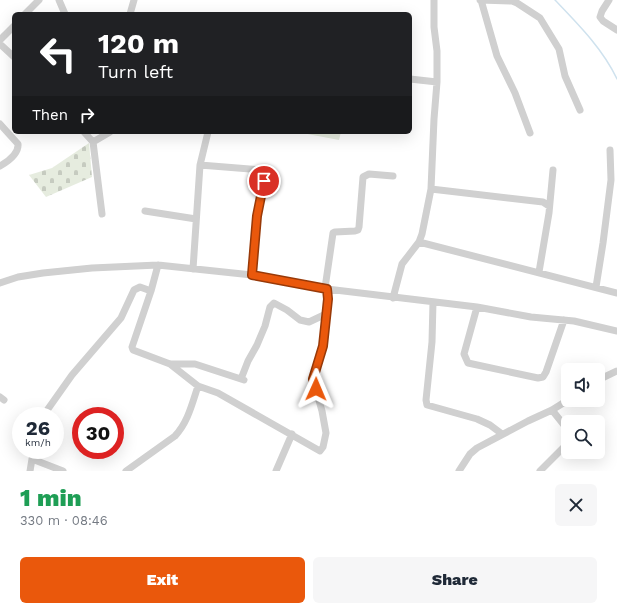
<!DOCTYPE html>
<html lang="en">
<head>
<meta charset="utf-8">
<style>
	body { margin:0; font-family:"Work Sans",sans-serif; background:#f6f6f7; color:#1f2937; height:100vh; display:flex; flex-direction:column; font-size:15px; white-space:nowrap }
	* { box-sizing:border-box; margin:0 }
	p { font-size:13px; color:#747a83 }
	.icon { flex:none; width:22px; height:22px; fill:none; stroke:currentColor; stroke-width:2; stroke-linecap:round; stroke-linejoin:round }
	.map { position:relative; height:471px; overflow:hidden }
	.side { display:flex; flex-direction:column; background:#fff; flex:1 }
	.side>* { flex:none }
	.top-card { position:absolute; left:12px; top:12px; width:400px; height:122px; border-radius:6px; box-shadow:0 4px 16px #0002; background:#202124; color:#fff; overflow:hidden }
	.fabs { position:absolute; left:561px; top:363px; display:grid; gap:8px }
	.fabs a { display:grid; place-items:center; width:44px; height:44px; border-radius:6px; background:#fff; box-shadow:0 4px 16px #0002; font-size:20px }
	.speed { position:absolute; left:12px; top:407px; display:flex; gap:8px; font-size:20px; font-weight:700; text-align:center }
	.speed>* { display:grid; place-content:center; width:52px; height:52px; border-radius:50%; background:#fff; box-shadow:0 4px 16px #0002; line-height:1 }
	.speed small { font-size:10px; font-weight:400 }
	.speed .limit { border:6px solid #d22; background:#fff; color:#111 }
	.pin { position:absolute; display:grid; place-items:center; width:34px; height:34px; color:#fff; margin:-17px; border:2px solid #fff; border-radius:50%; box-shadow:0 1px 4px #0007 }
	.me { position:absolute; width:44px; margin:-22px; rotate:1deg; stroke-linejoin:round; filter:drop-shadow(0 0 3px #0008) }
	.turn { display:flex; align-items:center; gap:14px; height:84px; padding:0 20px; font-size:18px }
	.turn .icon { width:52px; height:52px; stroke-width:2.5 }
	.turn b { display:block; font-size:28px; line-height:34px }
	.then { display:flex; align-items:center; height:38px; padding:0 20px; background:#0003; gap:8px; font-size:15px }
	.round { display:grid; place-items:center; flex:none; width:42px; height:42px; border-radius:6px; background:#f6f6f7 }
	.headline { display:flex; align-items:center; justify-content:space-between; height:68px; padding:0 20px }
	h1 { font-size:24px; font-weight:800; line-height:30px; color:#1e9e55 }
	.cta { display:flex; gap:8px; margin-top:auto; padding:8px 20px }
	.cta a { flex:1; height:46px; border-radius:6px; background:#ea580c; color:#fff; font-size:16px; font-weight:800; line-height:46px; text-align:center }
	.cta a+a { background:#f6f6f7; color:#1f2937 }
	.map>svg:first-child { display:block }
	.cemetery { fill:url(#cemetery-stones) }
	.pitch { fill:#e6ecdf }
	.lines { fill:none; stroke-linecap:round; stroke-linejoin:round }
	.stream { stroke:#cfe2ee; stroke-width:1.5 }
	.minor { stroke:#d0d0d0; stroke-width:7 }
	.route-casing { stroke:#983908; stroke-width:10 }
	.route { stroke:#ea580c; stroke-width:7 }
</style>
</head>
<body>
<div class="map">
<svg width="617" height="471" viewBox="0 0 617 471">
	<defs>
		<pattern id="cemetery-stones" width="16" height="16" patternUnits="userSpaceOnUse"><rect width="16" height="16" fill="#e6ecdf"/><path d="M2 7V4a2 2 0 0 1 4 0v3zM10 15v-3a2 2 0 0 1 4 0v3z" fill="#c6cbc0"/></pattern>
	</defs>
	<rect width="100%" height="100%" fill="#fff"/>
	<path class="cemetery" d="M89,143L92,177L46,197L29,175L52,168Z"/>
	<path class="pitch" d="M297,132H341L339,140Z"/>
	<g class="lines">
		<path class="stream" d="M555,0C578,24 603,49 617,79"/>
		<path class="minor" d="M59,0L65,14
			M480,0L512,1L517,3L540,18L559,49L565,76L580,110
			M481,0L497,56L515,93L530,133
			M609,0L602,11L600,17L603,21L617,30
			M25,14L39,0
			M130,14L134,0
			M0,40L14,26
			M0,44L14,57
			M410,79L437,82
			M0,124L18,144C19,154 7,162 0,166
			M84,132L93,142L102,214
			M93,142L110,132
			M200,165L261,170L264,175L257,216L252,275
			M431,189L543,202L549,206
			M145,211L196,219
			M419,242L617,293
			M158,265L151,291L132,347L133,350L170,364L198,386L218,393L320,451L323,447L326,433L322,411L313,379L323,346L328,299L327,289
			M193,269L200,165L208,132
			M539,272L549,213L553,170
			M0,283L18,277L43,273L92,268L158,265L252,275L327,289L477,307L531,317L574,321L617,331
			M596,287L603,243L611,180L610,150
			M325,288L333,233L335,232L355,231L358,230L359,227L363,177L369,174L393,176
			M393,298L402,264L419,242L422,234L431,189L434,119L437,82V51L434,27V0
			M433,302L432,342L426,400L427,405L477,419L490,425L502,434
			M477,307L464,354L468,363L538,378L543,377L546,372L564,320
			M171,364H195L244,380
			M241,379L248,361L257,345L265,326L270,307L274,303L287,310L300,320L309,322L326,314
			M598,380L617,371
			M0,397L4,400
			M552,410L568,430
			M43,416L72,375L121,318L134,290L140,287L151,291
			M29,450L35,456L32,459L30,471
			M32,459L63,471
			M126,471L175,436C188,422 192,404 198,386
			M276,471L292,434
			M459,471L470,454L477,448L528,421L552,410L568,400
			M540,471L568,443"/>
	</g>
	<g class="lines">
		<g class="route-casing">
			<path id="route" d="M264,181L257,216L252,275L327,289L328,299L323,346L313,379L316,389"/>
		</g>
		<use href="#route" class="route"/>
	</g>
</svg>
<div class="fabs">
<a><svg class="icon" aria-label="sound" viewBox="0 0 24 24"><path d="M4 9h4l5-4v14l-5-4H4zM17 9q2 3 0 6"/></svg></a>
<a><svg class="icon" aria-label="search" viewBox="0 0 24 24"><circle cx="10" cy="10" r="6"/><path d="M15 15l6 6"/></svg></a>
</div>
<div class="speed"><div>26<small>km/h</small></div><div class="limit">30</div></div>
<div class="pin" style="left:264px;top:181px;background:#d93025"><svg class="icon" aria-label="arrive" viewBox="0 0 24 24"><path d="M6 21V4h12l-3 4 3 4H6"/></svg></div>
<svg class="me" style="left:316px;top:389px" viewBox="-20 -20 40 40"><path d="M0-17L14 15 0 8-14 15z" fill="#ea580c" stroke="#fff" stroke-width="4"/></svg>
<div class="top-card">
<div class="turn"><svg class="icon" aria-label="left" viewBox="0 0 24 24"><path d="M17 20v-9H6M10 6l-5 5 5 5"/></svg><div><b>120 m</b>Turn left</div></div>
<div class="then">Then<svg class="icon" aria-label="right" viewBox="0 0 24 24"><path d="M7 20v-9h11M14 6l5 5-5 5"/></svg></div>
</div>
</div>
<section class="side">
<div class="headline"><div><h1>1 min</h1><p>330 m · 08:46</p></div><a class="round"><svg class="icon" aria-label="close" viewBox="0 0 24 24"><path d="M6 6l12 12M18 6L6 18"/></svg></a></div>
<div class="cta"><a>Exit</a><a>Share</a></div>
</section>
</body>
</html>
